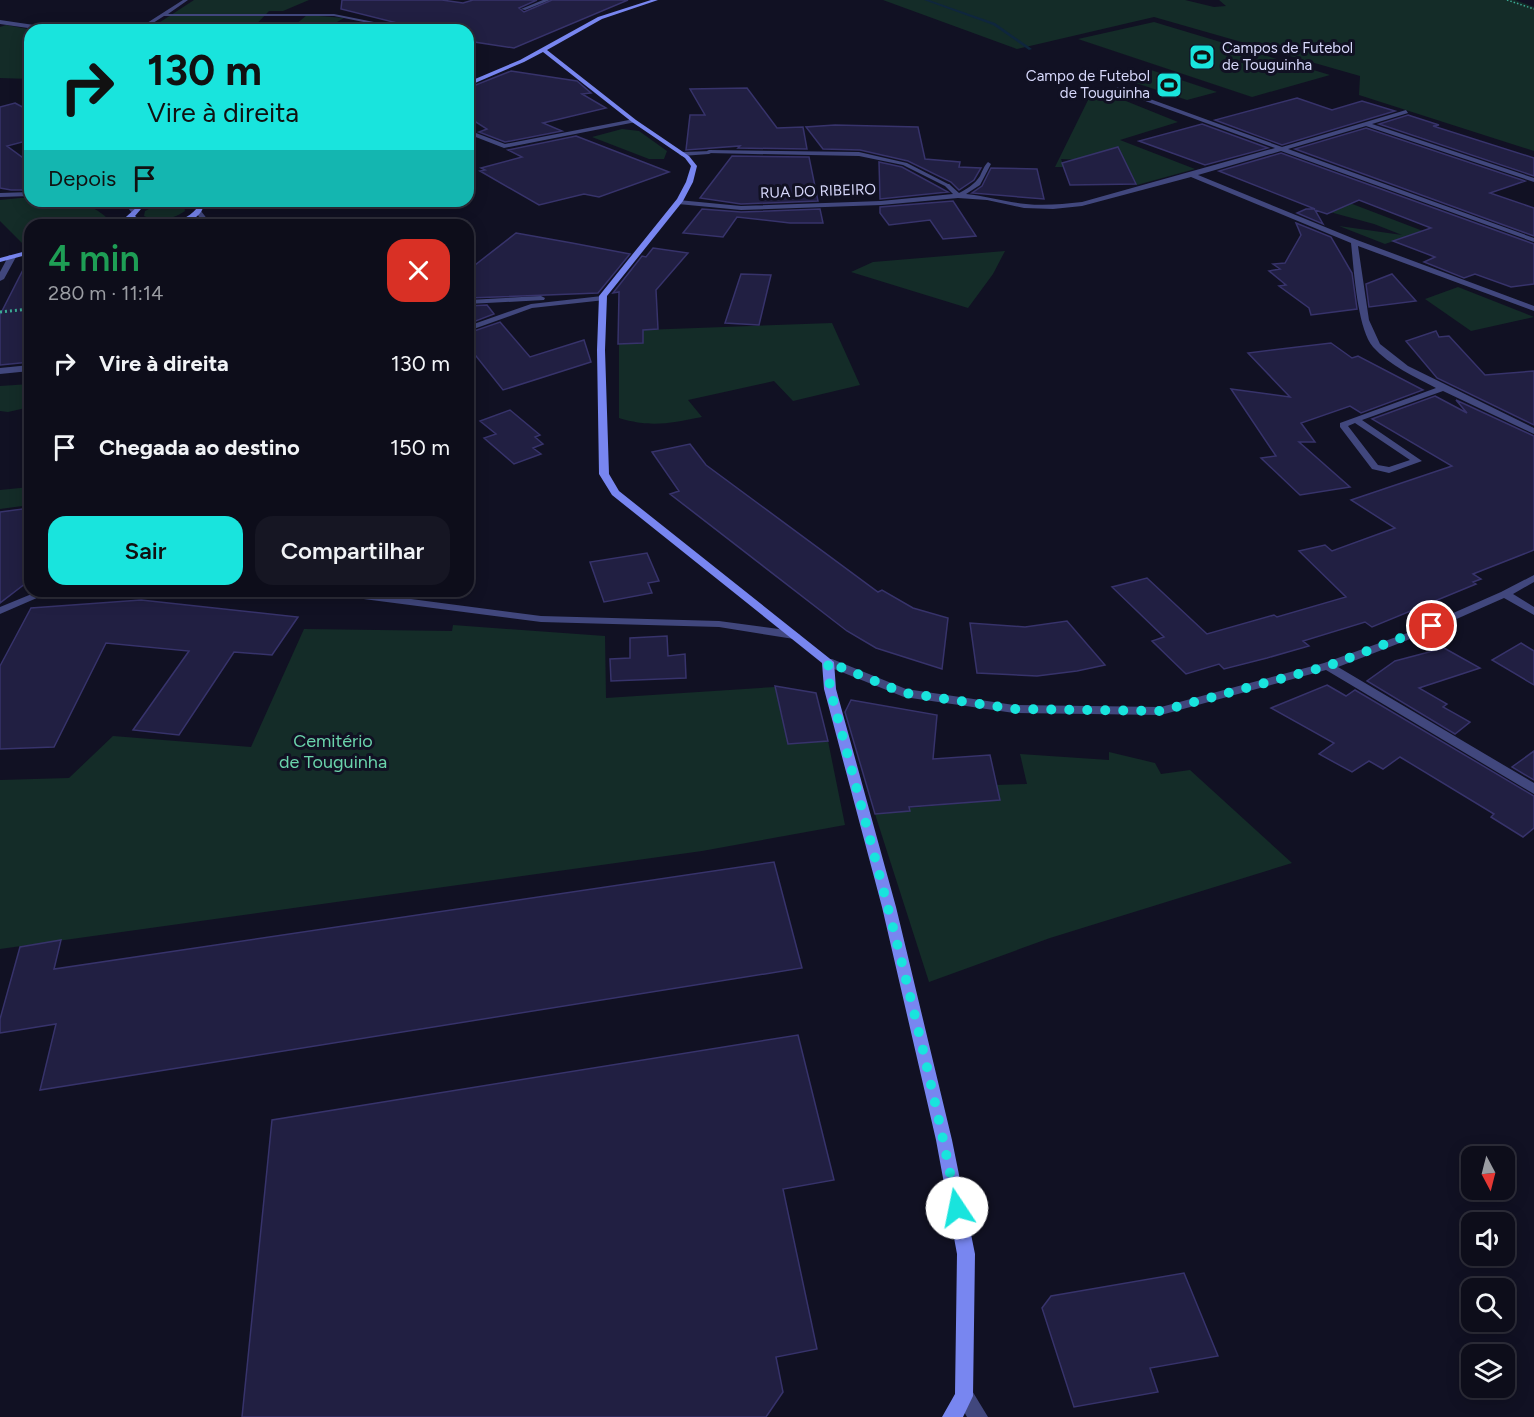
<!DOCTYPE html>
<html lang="pt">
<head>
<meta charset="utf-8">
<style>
	body { margin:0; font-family:Figtree,sans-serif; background:#161623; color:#f1f3f6; height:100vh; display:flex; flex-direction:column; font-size:22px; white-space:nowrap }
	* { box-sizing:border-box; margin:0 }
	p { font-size:20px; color:#9a9ca2 }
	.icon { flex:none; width:33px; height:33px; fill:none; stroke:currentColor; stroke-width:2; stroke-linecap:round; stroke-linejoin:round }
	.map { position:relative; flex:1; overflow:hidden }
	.panel { position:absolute; left:24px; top:219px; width:450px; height:378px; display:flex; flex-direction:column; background:#0d0d1a; border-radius:18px; box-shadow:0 3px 15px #0003,0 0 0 2px #2d2d39 }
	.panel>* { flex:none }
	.guide { position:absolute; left:24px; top:24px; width:450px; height:183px; border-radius:18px; box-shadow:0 3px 15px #0003,0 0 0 2px #2d2d39; background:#19e4dd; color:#111; overflow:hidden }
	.needle { width:39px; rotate:173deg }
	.fabs { position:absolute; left:1461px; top:1146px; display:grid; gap:12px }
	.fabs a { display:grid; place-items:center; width:54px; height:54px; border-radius:12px; background:#0d0d1a; box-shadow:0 3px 15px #0003,0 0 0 2px #2d2d39; font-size:30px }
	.pin { position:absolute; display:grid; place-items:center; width:51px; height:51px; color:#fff; margin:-26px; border:3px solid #fff; border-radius:50%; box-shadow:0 2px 6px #0007 }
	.me { position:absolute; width:66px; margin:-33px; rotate:349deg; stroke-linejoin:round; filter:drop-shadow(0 0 4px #0008) }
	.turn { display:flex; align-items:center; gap:21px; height:126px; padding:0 24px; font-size:27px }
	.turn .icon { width:78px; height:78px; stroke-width:2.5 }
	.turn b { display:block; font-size:42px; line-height:51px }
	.then { display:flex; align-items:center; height:57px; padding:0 24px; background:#0003; gap:12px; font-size:22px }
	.round { display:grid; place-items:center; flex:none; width:63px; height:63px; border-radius:18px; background:#161623 }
	.head { display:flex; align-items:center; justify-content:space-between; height:102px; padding:0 24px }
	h1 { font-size:36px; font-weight:600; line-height:45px; color:#1e9e55 }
	.cta { display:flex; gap:12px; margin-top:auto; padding:12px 24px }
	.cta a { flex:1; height:69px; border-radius:18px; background:#19e4dd; color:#111; font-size:24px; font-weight:600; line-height:69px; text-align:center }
	.cta a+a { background:#161623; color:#f1f3f6 }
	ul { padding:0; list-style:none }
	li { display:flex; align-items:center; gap:18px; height:84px; padding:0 24px }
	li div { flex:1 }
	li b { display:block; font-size:22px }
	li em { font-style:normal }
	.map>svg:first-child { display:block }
	.green { fill:#142c28 }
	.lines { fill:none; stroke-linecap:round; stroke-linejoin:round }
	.stream { fill:#0f263d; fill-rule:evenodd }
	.building { fill:#211f42; stroke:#37336b; stroke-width:1.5 }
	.path-far1 { stroke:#3ca994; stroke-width:1.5; stroke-dasharray:1.5 2; stroke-linecap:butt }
	.path { stroke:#3ca994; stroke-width:3; stroke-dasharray:2 3; stroke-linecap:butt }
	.lane { fill:#41477d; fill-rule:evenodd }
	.street { fill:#41477d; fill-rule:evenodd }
	.secondary { fill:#7886f0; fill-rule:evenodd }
	.route { stroke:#19e4dd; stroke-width:10; stroke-dasharray:0 18 }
	.labels { text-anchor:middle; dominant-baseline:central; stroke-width:6; stroke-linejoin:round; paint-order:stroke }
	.far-poi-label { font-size:15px; fill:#d7d8fb; stroke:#111123; text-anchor:start }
	.far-street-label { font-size:15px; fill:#d7d8fb; stroke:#111123 }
	.park-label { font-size:18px; fill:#6ad3ab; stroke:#111123 }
</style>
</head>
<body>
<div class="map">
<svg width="1534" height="1417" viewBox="0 0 1534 1417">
	<rect width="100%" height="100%" fill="#111123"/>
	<path class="green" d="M194,0H309L283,11H269L251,30H148Z
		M883,0H1185L1214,7L1226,6L1219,0H1515L1534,7V151L1359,95L1360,76L1154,17L1017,49Z
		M307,15L344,18L323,30H289Z
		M1154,22L1330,75L1252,97L1078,39Z
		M6,25L33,30H30V79L0,78V27Z
		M1151,70L1217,92L1187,100L1121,78Z
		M1101,91L1178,122L1120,140L1195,169L1137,185L1125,162L1061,159L1064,167H1055L1091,94Z
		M622,129L639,131L667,151L664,159H649L592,137Z
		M1334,197L1423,231L1385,244L1339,226L1402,235L1374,224L1308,206Z
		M20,198H30V201C58,201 85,197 107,218L102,225H30V243L24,245L0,221V200Z
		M175,204L184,206L185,211C174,219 156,223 144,216L145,211L155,206Z
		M1005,251L993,274L968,308L851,272L873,262Z
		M1458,287L1534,317L1471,331L1425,299Z
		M832,323L860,385L793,401L774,381L688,400L702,417C670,423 652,428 619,418V344L643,343V330Z
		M30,384V407L8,412L0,411V386Z
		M30,487V505L0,509V490Z
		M453,625L605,636L606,698L775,687L788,744L828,741L845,825L702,851L0,949V780L69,778L113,736L251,747L304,629L452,631Z
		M1109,752L1155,763L1161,774L1190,770L1292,863L1050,938L929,982L875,814L910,811L909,808L999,800L996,785L1027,784L1020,754L1109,760Z"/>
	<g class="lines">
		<path class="stream" d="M924,0H929L995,23L1032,49L1029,50L993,25Z"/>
	</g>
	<path class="building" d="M342,0H442L463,3L473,0H537L519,8L524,12L552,0H628L514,48L468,41V30H425L341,9Z
		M511,71L577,81L591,93L582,94L606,108L543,123L562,131L505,142L479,132L487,129L468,117V88Z
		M747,88L777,128L803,127L807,149L738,148L740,146L686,150L690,115H705L690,89Z
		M1297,98L1332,110L1362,101L1395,111L1282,145L1215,120Z
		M15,103L30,111V140L7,146L30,163V190H11L0,188V107Z
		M1408,115L1439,125L1433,126L1534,158V176L1379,124Z
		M1202,124L1268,148L1205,165L1139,141Z
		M835,125L918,127L925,159L960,162L959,167L981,168L974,180L959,190L951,182L908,161L860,150L823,149L806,127Z
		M1366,128L1525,181L1490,193L1534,208V236L1295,149Z
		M576,136L669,172L599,197L584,194L539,205L480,171L485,170L481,168L522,157L508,150Z
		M1118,147L1136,184L1070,185L1062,163Z
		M1281,153L1534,244V284L1511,287L1475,274L1464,278L1424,262L1435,257L1393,241L1431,228L1359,200L1327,214L1315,210L1323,224L1297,213L1306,209H1315L1219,171Z
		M732,156L809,157L818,201L741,204L700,198Z
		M879,162L902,167L948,192L880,199Z
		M991,168L1037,169L1044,199L972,193L982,186Z
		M953,201L976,236L943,239L930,220L889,225L880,213V207Z
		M702,209L741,212L820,209L823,223H790L737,217L723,237L683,233Z
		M1296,223L1331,237L1352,273L1357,309L1311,315L1309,308L1279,286L1286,285L1269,271L1280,269L1273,264L1285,263L1301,235Z
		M516,233L572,243L630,254L598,293L468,298V265H475Z
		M653,248L688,253L656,290L658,329L643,330V343L618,344L619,292L613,293L642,256L646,257Z
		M30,256V362L0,365V315Z
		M741,274L771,275L759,325L725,323Z
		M1392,274L1416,301L1369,307L1366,284Z
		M487,305L494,314L468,324V306Z
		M500,322L530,357L584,340L591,362L503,390L468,346V333Z
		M1436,331L1439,337L1449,336L1485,375L1534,371V425L1437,378L1406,341Z
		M1331,343L1352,358L1358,356L1423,390L1361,413L1350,406L1301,423L1315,442H1299L1350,487L1300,495L1261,458L1276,456L1231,389L1290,397L1248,353Z
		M1435,396L1467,413L1456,400L1534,436V550L1473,574L1481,579L1473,582L1476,584L1372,627L1365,622L1303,641L1309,646L1267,658L1224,669L1219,664L1186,674L1152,641L1164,637L1112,587L1147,578L1207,634L1274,615L1277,617L1346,597L1299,551L1325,545L1332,551L1395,528L1351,500L1452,466L1372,419Z
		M510,410L540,435L535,437L543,444L533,448L541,454L514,464L484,438L496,434L480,421Z
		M690,444L706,465L878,592L882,590L913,608L948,618L942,669L876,648L847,631L670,494L679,491L652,452Z
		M30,508V580L0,603V512Z
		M647,553L659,581L648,583L652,593L604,602L590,562Z
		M141,600L298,617L272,655L234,652L179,735L133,730L189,651L106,643L54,747L0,749V666L31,608Z
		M1067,621L1105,665L1077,671L1037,676L977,673L970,623L1025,627Z
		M667,636L668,656L685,654L686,678L611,681L610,659L630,658V638Z
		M1521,643L1534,651V685L1492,660Z
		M1444,648L1480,668L1419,688L1447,704L1443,707L1470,722L1455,734L1367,681L1395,661Z
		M1327,685L1346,696L1355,690L1534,796V828L1523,837L1491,817L1494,814L1400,757L1383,769L1369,761L1352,772L1319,754L1334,743L1271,708Z
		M775,686L816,693L828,741L788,744Z
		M851,700L937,715L933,759L990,755L1000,800L909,807L910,811L875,814L845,712Z
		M1534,751V780L1512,767Z
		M774,862L802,968L40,1090L56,1024L0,1033V1019L20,947L61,940L54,969Z
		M798,1035L834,1180L783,1189L817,1349L776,1357L783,1392L766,1417H242L272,1120Z
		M1184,1273L1218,1356L1150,1368L1158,1392L1074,1407L1042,1308L1051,1296Z"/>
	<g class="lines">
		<path class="path-far1" d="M1507,0L1534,9"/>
		<path class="path" d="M0,312L30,309"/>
		<path class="lane" d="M709,150L859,152L907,163L950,185L945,186L903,165L859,156L707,153V151Z"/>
		<path class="street" d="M183,0H188L168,14H334L414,30H403L334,16H164L142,30H136Z
			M543,0H550L525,10L521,9Z
			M0,20L34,25L42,30L0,24Z
			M1117,87L1282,147L1406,110L1408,113L1372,124L1534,178V182L1366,126L1288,149L1534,238V242L1281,151L1198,175L1357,240L1534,306V311L1358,246L1369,320L1380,344L1408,366L1534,428V434L1443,391L1362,420L1422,461L1389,473L1372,469L1340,427V423L1436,388C1415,377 1389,365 1373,347C1357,328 1354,269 1351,243L1191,177L1082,206L1053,209L1024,208L987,200L958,198L881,205L741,210L678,204L675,202L678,200L741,206L881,201L953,194L945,186V184H949L959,193C967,189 975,184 980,176C983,170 984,166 988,162L991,164L980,185L966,194C986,196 1005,202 1026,204C1045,206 1063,204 1082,202L1275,148L1115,90ZM1355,423L1410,460L1389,467L1378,465L1348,426Z
			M634,119L636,122L504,148L468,134V130L505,144Z
			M711,151V153L709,154L682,156L679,154L682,152Z
			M30,192V196L0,197V193Z
			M114,201C124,201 131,203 137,212L132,213L128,208Z
			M142,201H162V202L159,204Z
			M197,211H201L212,225H204L196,212Z
			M165,222L187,223L191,225H165Z
			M9,255L16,257L4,279L0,281V272Z
			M541,296L545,298L544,300L468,304V300Z
			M602,296L606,298L605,300L532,308L468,331V326L531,304Z
			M30,365V371L0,374V368Z
			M1534,575V582L1513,594L1534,607V615L1504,598L1418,636L1338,667L1534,783V794L1326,670L1161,715L1014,713L904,697L824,665L822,662L824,659H832L906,689L1014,705L1161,707L1324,663L1410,632L1501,592Z
			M39,591H53L0,614V607Z
			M320,591H350L541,616L719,621L794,631L800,635L794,639L719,627L541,622L325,594Z
			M964,1387L971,1389L988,1417H967L955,1396L957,1389Z"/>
		<path class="secondary" d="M651,0H658L602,19L547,50L636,120L689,156L697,166L693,182L683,201L607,296L605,350L609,474L619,491L834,662L836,689L896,907L952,1140L975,1254L973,1396L963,1417H942L955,1394L957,1254L936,1140L882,907L824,689L822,663L612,495L599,474L597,350L599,296L677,199L686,182L691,166L685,158L632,122L543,52L524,62L468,86V82L520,60L598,17Z
			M157,201H168L141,209L135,216C150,229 184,225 197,208L184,201C192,201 198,201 203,208C201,213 198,216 193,219C181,227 142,229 131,220L125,225H117L137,207Z
			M30,250V254L0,262V258Z"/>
	</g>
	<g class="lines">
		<path class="route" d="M957,1208C923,1033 876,861 830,689L828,662L904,693L926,696L1014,709L1161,711L1328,666L1432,626"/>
	</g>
	<defs>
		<g id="stadium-square" transform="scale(1.35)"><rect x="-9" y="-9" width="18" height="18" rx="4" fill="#19e4dd" stroke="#111123"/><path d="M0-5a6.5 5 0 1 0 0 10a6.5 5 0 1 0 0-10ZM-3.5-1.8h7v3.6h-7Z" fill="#111"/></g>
	</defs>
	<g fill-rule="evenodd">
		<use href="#stadium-square" x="1202" y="57"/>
		<use href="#stadium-square" x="1169" y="85"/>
	</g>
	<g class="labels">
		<g class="far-poi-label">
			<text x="1222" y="48">Campos de Futebol<tspan x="1222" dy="17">de Touguinha</tspan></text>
			<text x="1150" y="76" text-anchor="end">Campo de Futebol<tspan x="1150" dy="17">de Touguinha</tspan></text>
		</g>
		<g class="far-street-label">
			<text transform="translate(818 191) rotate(-2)">RUA DO RIBEIRO</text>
		</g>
		<g class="park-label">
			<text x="333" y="741">Cemitério<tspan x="333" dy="21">de Touguinha</tspan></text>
		</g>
	</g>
</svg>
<div class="fabs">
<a><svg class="needle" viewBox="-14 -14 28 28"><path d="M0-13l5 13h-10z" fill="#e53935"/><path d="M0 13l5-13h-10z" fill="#9a9ca2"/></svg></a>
<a><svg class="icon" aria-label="sound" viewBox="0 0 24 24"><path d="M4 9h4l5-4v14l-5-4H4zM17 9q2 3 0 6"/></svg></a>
<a><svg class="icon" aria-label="search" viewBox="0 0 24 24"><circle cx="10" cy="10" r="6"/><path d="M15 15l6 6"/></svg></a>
<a><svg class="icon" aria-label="layers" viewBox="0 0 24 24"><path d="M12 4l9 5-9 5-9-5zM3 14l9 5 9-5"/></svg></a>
</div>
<div class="pin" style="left:1432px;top:626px;background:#d93025"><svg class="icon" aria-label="arrive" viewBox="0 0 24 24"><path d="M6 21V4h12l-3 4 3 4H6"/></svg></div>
<svg class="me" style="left:957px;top:1208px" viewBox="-20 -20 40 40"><circle r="19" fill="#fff"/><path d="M0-13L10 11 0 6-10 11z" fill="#19e4dd"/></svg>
<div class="guide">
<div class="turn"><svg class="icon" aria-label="right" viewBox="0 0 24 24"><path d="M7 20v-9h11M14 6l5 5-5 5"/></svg><div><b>130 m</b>Vire à direita</div></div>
<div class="then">Depois<svg class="icon" aria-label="arrive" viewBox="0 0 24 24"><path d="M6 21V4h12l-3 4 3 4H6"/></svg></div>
</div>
<section class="panel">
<div class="head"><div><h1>4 min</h1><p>280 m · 11:14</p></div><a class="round" style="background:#d93025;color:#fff"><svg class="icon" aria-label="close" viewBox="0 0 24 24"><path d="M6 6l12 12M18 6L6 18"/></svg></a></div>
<ul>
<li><svg class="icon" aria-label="right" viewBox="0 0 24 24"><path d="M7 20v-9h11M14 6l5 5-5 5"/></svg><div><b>Vire à direita</b></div><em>130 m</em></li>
<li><svg class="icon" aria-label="arrive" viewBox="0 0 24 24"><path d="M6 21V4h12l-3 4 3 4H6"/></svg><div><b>Chegada ao destino</b></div><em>150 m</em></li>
</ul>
<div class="cta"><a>Sair</a><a>Compartilhar</a></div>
</section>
</div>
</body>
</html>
